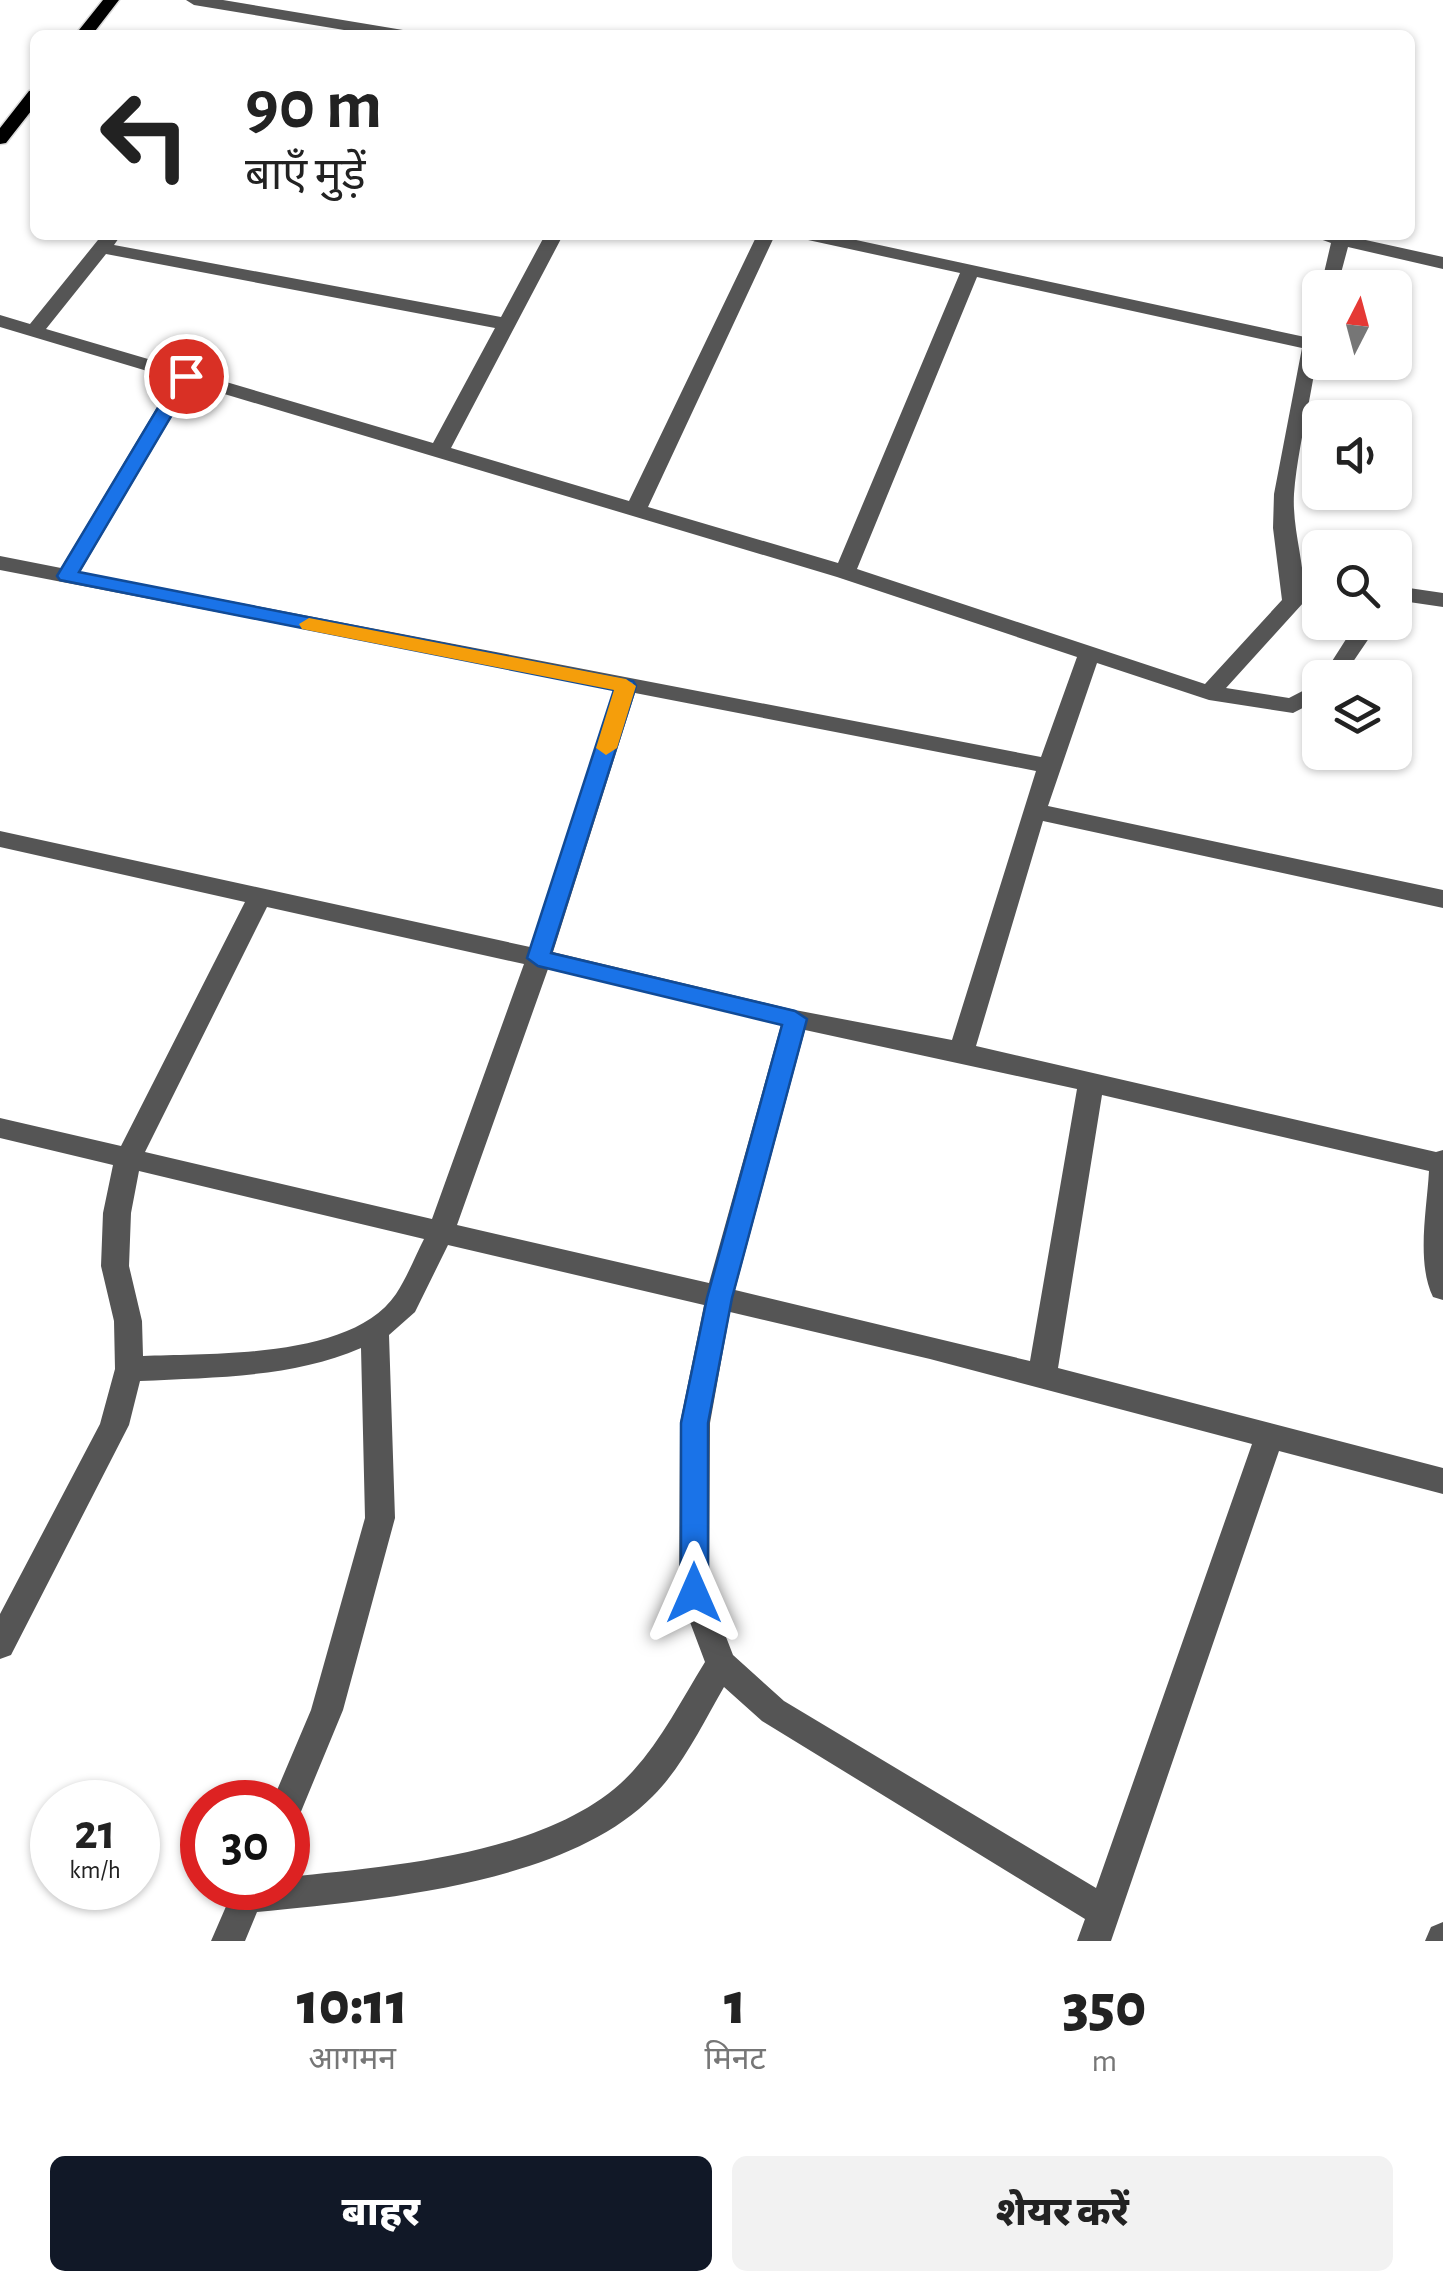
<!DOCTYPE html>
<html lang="hi">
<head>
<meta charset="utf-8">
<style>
	body { margin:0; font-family:"Alegreya Sans","Noto Sans Devanagari",sans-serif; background:#f2f2f2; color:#222; height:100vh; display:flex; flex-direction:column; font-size:38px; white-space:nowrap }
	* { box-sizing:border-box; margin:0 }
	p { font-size:32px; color:#767676 }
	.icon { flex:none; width:55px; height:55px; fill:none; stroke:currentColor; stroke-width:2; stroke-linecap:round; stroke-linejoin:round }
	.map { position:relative; height:1941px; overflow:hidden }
	.sheet { display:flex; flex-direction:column; background:#fff; flex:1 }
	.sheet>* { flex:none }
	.banner { position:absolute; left:30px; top:30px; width:1385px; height:210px; border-radius:15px; box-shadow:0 2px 8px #0004; background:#fff; color:#222; overflow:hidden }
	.needle { width:65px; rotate:6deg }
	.tools { position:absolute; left:1302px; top:270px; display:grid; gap:20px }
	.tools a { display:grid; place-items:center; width:110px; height:110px; border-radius:15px; background:#fff; box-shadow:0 2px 8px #0004; font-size:50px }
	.speed { position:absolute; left:30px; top:1780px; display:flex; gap:20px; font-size:50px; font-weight:700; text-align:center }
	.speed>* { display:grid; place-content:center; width:130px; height:130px; border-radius:50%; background:#fff; box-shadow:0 2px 8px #0004; line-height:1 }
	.speed small { font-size:25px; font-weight:400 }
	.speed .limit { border:15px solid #d22; background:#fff; color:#111 }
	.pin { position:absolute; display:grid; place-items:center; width:85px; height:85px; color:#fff; margin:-42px; border:5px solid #fff; border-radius:50%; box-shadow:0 2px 10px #0007 }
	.me { position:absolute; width:110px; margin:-55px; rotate:0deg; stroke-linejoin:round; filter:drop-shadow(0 0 8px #0008) }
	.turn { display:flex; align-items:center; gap:35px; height:210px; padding:0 50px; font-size:45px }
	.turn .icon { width:130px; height:130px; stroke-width:2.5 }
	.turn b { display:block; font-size:70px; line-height:85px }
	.eta { display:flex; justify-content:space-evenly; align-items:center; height:170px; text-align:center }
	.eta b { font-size:60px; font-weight:800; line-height:70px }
	.cta { display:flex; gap:20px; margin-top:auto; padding:20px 50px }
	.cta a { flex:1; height:115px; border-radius:15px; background:#111827; color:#fff; font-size:40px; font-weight:800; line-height:115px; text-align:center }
	.cta a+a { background:#f2f2f2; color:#222 }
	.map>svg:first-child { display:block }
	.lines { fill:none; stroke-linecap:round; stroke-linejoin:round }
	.major-casing { stroke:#dbdbdb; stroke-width:3 }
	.minor { fill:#555; fill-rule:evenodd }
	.major { fill:#000; fill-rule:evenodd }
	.route { fill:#1a73e8; stroke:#114b97; stroke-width:2.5 }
	.slow { fill:#f59e0b }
</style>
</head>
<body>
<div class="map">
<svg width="1443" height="1941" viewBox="0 0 1443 1941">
	<rect width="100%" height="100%" fill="#fff"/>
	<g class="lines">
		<g class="major-casing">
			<path id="major" d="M103,0H119L92,35H75Z
				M35,90V106L6,143L0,144V128L29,91Z"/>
		</g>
		<path class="minor" d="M186,0H223L403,30L411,35H374L194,5Z
			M102,235H121L114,245L501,317L545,235H563L451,448L629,501L757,235H775L648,507L838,563L960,273L808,240L799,235H833L1305,337L1311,316L1320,310C1320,373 1299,432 1294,494C1292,531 1306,566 1304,602L1226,688L1289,698L1320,682V699L1293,713L1209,700L1097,663L1048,806L1443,890V908L1043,821L976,1046L1436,1152L1443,1150V1300L1433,1297C1416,1262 1427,1209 1429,1171L1102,1095L1058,1368L1443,1468V1494L1279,1451L1111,1941H1077L1085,1919L762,1721L724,1687C703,1723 683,1766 653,1796C566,1885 376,1900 257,1912L245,1941H211L234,1888H288V1877C393,1866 558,1854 633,1771C662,1739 682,1699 705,1662L679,1593L680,1423L704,1305L448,1245L415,1312L389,1335L395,1518L343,1710L300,1814L288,1818V1802H272L311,1710L365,1518L361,1348C292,1378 215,1377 140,1381L129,1425L11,1655L0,1659V1614L100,1424L115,1369L114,1321L101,1266L103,1213L113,1165L0,1138V1118L121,1146L245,902L0,847V831L530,947L614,689L0,570V556L61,568L174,379L0,327V315L30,324ZM106,254L495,328L433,443L46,329ZM977,277L1302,348L1274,494L1273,528L1282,600L1205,684L857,569ZM191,384L837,577L1077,657L1041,757L80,572ZM635,693L1036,771L952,1040L795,1010L553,952ZM267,907L524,964L432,1219L145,1152ZM548,969L781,1025L709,1283L457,1225ZM805,1030L1077,1089L1030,1361L735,1290ZM139,1171L424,1239C415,1257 407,1277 396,1294C352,1359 213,1353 143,1356L142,1321L129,1266L131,1213ZM730,1312L930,1359L1252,1444L1096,1888L784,1701L733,1655L709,1593L710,1423Z
			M1309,235H1343L1443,257V269L1348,247L1337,288L1320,290L1331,243Z
			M1409,588L1443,593V607L1409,602L1395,605V591Z
			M1357,622H1380L1342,678L1320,680Z
			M1443,1922V1941H1425L1431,1927Z"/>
		<use href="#major" class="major"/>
	</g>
	<path class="route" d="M186,370L195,376L79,572L633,681L636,686L551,953L795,1011L807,1019L732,1298L708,1423V1593L704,1602L694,1606L685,1602L681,1593V1423L707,1298L782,1025L538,966L527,958L614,690L60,580L57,576L177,376Z"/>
	<path class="slow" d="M309,618L626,679L636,686L617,748L606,755L596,748L614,690L302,629L299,624Z"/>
</svg>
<div class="tools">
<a><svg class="needle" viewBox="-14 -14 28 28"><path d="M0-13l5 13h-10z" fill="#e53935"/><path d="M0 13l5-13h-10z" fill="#767676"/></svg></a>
<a><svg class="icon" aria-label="sound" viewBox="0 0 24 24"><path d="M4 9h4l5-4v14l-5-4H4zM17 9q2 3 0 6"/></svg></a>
<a><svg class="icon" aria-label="search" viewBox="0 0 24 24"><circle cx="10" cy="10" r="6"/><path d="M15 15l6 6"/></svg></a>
<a><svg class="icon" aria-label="layers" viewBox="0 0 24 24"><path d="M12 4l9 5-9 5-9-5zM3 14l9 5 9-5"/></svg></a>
</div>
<div class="speed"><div>21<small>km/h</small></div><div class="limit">30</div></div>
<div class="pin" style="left:186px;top:376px;background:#d93025"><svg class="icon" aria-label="arrive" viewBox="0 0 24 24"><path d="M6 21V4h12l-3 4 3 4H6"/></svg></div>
<svg class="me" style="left:694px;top:1593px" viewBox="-20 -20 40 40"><path d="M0-17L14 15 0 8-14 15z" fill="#1a73e8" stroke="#fff" stroke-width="4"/></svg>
<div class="banner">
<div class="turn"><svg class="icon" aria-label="left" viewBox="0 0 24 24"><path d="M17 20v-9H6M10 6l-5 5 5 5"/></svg><div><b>90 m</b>बाएँ मुड़ें</div></div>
</div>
</div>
<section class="sheet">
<div class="eta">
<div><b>10:11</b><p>आगमन</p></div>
<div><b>1</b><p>मिनट</p></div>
<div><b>350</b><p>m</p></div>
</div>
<div class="cta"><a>बाहर</a><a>शेयर करें</a></div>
</section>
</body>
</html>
